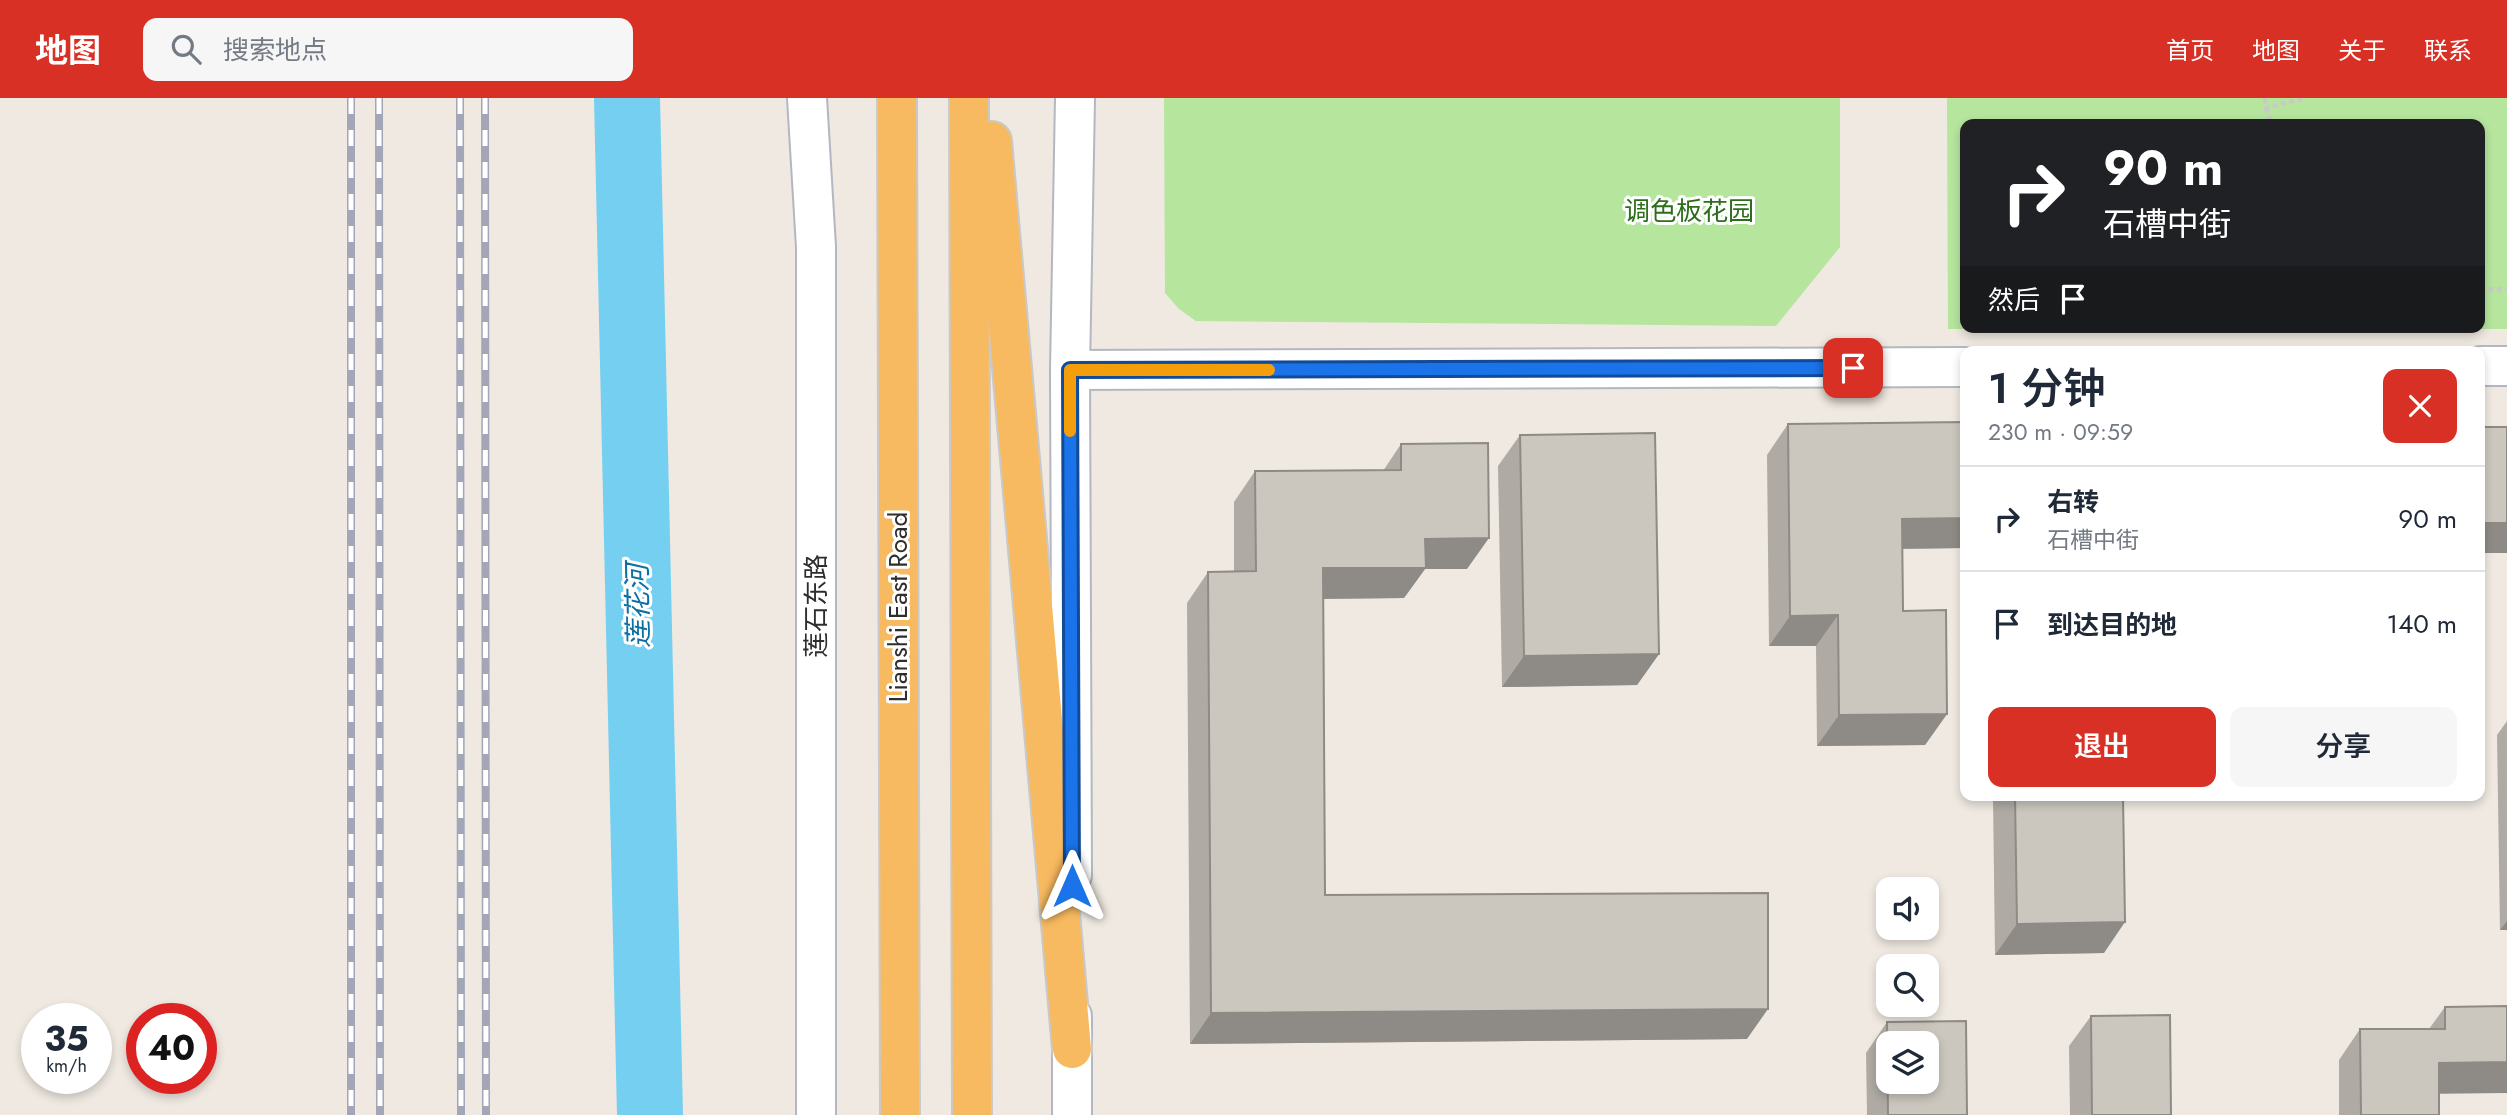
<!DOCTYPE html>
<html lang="zh">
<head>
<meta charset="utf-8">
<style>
	body { margin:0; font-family:Jost,"Noto Sans SC",sans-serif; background:#f6f6f7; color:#1f2937; height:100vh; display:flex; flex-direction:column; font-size:26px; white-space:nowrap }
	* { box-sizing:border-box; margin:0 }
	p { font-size:23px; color:#747a83 }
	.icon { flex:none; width:38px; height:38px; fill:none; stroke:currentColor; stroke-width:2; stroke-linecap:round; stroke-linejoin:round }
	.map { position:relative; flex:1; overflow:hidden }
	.drawer { position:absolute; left:1960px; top:248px; width:525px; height:455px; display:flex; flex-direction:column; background:#fff; border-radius:14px; box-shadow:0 4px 10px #0003 }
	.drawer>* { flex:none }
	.banner { position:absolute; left:1960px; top:21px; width:525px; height:214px; border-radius:14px; box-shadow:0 4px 10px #0003; background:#202124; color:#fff; overflow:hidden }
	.tools { position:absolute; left:1876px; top:779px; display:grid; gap:14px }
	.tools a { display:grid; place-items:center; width:63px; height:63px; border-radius:14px; background:#fff; box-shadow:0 4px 10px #0003; font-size:35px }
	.speed { position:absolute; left:21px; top:905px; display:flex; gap:14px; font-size:35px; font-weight:700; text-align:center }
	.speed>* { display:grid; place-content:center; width:91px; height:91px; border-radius:50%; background:#fff; box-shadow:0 4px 10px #0003; line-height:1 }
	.speed small { font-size:18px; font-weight:400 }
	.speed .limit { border:10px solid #d22; background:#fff; color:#111 }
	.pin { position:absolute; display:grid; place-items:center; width:60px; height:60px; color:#fff; margin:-30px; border-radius:14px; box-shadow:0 4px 10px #0006 }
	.me { position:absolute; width:77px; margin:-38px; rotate:0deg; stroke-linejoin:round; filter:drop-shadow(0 0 5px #0008) }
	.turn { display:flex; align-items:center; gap:24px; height:147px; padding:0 28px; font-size:32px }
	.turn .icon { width:91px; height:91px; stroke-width:2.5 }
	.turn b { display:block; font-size:49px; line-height:60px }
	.then { display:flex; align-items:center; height:66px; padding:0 28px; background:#0003; gap:14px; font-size:26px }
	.round { display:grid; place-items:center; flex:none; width:74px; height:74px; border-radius:14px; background:#f6f6f7 }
	.head { display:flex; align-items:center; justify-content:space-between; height:119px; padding:0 28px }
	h1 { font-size:42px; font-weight:600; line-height:52px }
	.action { display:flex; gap:14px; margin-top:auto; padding:14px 28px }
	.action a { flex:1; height:80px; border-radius:14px; background:#d93025; color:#fff; font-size:28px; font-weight:600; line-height:80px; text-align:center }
	.action a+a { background:#f6f6f7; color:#1f2937 }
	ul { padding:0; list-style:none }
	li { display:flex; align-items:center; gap:21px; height:105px; padding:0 28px; border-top:2px solid #e0e1e3 }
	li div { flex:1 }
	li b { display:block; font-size:26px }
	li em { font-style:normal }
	header { display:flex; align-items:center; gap:42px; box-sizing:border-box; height:98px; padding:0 35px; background:#d93025; color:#fff }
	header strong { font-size:33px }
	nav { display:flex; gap:38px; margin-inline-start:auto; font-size:24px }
	.search { width:490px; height:63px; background:#f6f6f7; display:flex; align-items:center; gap:18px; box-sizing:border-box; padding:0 24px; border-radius:14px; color:#747a83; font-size:26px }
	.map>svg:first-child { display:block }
	.green { fill:#b6e59e; fill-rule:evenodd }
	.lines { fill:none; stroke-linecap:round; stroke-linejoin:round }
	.river { stroke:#75cff0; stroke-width:66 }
	.tertiary-casing { stroke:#b4b7c1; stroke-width:42 }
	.trunk-casing { stroke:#c9c9c9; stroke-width:42 }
	.path { stroke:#c9c9c9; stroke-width:4.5; stroke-dasharray:5 3.5; stroke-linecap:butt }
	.tertiary { stroke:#fff; stroke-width:38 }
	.trunk { stroke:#f8ba60; stroke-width:38 }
	.rail-casing { stroke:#a3a6b8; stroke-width:8 }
	.rail { stroke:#fff; stroke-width:5; stroke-dasharray:16; stroke-linecap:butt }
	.wall { fill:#afaba4 }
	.shaded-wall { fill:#8e8b86 }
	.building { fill:#cbc7bf; stroke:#8e8b86; stroke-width:2; fill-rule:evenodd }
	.route-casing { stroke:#114b97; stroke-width:18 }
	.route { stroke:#1a73e8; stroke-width:12 }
	.slow { stroke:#f59e0b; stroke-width:12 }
	.labels { text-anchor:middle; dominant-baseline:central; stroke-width:6; stroke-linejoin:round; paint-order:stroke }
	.park-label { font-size:26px; fill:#2c6e1b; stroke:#fff }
	.street-label { font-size:26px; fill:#2e2e2e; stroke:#fff }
	.water-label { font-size:28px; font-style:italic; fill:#0d6fa3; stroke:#fff }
</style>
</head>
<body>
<header>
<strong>地图</strong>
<div class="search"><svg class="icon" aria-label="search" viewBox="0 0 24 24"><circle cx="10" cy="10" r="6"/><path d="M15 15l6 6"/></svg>搜索地点</div>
<nav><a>首页</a><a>地图</a><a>关于</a><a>联系</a></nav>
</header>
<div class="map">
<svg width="2507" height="1017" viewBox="0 0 2507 1017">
	<rect width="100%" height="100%" fill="#efe9e1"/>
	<path class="green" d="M1164,0H1840V149L1776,228L1196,223L1179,211L1165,195Z
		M1947,0H2507V231H1948ZM1965,26H2480V229H1965Z"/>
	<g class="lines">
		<path class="river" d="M627,0L650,1017"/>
		<g class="tertiary-casing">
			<path id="tertiary" d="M807,0L816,149V1017
				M2480,268H2507
				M1070,272L1965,269
				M1072,777L1070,272L1075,0
				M1072,1017V918"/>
		</g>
		<g class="trunk-casing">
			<path id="trunk" d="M897,0L900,1017
				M969,0L972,1017
				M992,43L1072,951"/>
		</g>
		<path class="path" d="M2265,0L2266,10L2304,0
			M2266,10L2271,26
			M2480,191H2507"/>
		<use href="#tertiary" class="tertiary"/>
		<use href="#trunk" class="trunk"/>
		<g class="rail-casing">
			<path id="rail" d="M351,0V1017
				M379,0L380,1017
				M460,0L461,1017
				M485,0L486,1017"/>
		</g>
		<use href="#rail" class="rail"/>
	</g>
	<path class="wall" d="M1965,324V450L1902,451L1903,513L1947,616L1925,647L1817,648L1816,548H1769L1767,357L1788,326Z
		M1520,337L1659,556L1637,587L1502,589L1498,368Z
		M1401,346L1467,471H1425L1404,500L1324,501L1325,797L1747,941L1190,946L1187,505L1208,474H1234V404L1255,373H1383Z
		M2507,623V832H2500L2497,637Z
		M1993,698H2123L2104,855L1995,857Z
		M2507,908L2439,995V1017H2339V962L2360,931H2429L2445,909Z
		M2091,918L2171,1017H2070L2069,948Z
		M1887,924L1967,1017H1867L1866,955Z"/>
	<path class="shaded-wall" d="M1965,420V450L1881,451L1902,421Z
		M2480,425H2507V455H2480Z
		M1489,440L1467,471H1425L1404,500L1302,501L1323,470L1425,441Z
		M1838,517L1816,548H1769L1790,518Z
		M1659,556L1637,587L1502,589L1524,558Z
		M1947,616L1925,647L1817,648L1839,617Z
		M2507,823V832H2500Z
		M2125,824L2104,855L1995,857L2017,826Z
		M1768,911L1747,941L1190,946L1211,915Z
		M2507,964V995L2418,996L2439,965Z"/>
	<path class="building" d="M1965,324V420L1902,421L1903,513L1946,512L1947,616L1839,617L1838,517L1790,518L1788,326Z
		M2480,329H2507V425H2480Z
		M1655,335L1659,556L1524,558L1520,337Z
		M1488,345L1489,440L1425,441L1426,470H1323L1325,797L1768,795V911L1211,915L1208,474L1256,473L1255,373L1401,372V346Z
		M2015,698H2123L2125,824L2017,826Z
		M2507,908V964L2439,965V1017H2361L2360,931H2445V909Z
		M2170,917L2171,1017H2092L2091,918Z
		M1966,923L1967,1017H1888L1887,924ZM1888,945H1927V984H1888Z"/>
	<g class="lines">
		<g class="route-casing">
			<path id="route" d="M1072,788L1070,272L1853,270"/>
		</g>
		<use href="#route" class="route"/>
		<path class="slow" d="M1070,333V272H1269"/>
	</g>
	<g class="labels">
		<g class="park-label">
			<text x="1689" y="113">调色板花园</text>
		</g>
		<g class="street-label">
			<text transform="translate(816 508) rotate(-90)">莲石东路</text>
			<text transform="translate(898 509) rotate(-90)">Lianshi East Road</text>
		</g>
		<g class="water-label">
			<text transform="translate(638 508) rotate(-91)">莲花河</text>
		</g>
	</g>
</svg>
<div class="tools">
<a><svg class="icon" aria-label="sound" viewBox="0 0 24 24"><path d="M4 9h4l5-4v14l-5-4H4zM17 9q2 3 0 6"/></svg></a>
<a><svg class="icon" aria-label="search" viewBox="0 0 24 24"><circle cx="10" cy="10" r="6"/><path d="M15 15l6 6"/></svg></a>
<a><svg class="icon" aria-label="layers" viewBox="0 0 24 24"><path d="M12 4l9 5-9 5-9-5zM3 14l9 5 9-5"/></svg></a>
</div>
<div class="speed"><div>35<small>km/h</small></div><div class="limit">40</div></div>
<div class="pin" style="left:1853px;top:270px;background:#d93025"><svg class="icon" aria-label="arrive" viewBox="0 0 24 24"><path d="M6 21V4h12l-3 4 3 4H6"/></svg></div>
<svg class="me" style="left:1072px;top:788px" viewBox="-20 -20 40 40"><path d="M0-17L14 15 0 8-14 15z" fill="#1a73e8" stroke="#fff" stroke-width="4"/></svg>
<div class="banner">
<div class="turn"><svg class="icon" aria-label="right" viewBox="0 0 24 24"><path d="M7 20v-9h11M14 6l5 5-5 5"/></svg><div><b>90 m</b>石槽中街</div></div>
<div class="then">然后<svg class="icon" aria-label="arrive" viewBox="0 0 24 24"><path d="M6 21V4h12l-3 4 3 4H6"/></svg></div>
</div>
<section class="drawer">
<div class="head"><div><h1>1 分钟</h1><p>230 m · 09:59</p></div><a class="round" style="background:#d93025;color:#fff"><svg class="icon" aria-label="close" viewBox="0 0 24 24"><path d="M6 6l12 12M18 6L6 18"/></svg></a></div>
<ul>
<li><svg class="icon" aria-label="right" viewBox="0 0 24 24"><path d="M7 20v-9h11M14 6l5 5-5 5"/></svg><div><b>右转</b><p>石槽中街</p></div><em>90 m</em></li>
<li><svg class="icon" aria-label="arrive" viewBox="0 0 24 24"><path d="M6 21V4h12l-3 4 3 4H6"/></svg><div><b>到达目的地</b></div><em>140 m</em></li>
</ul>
<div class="action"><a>退出</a><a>分享</a></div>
</section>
</div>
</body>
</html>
